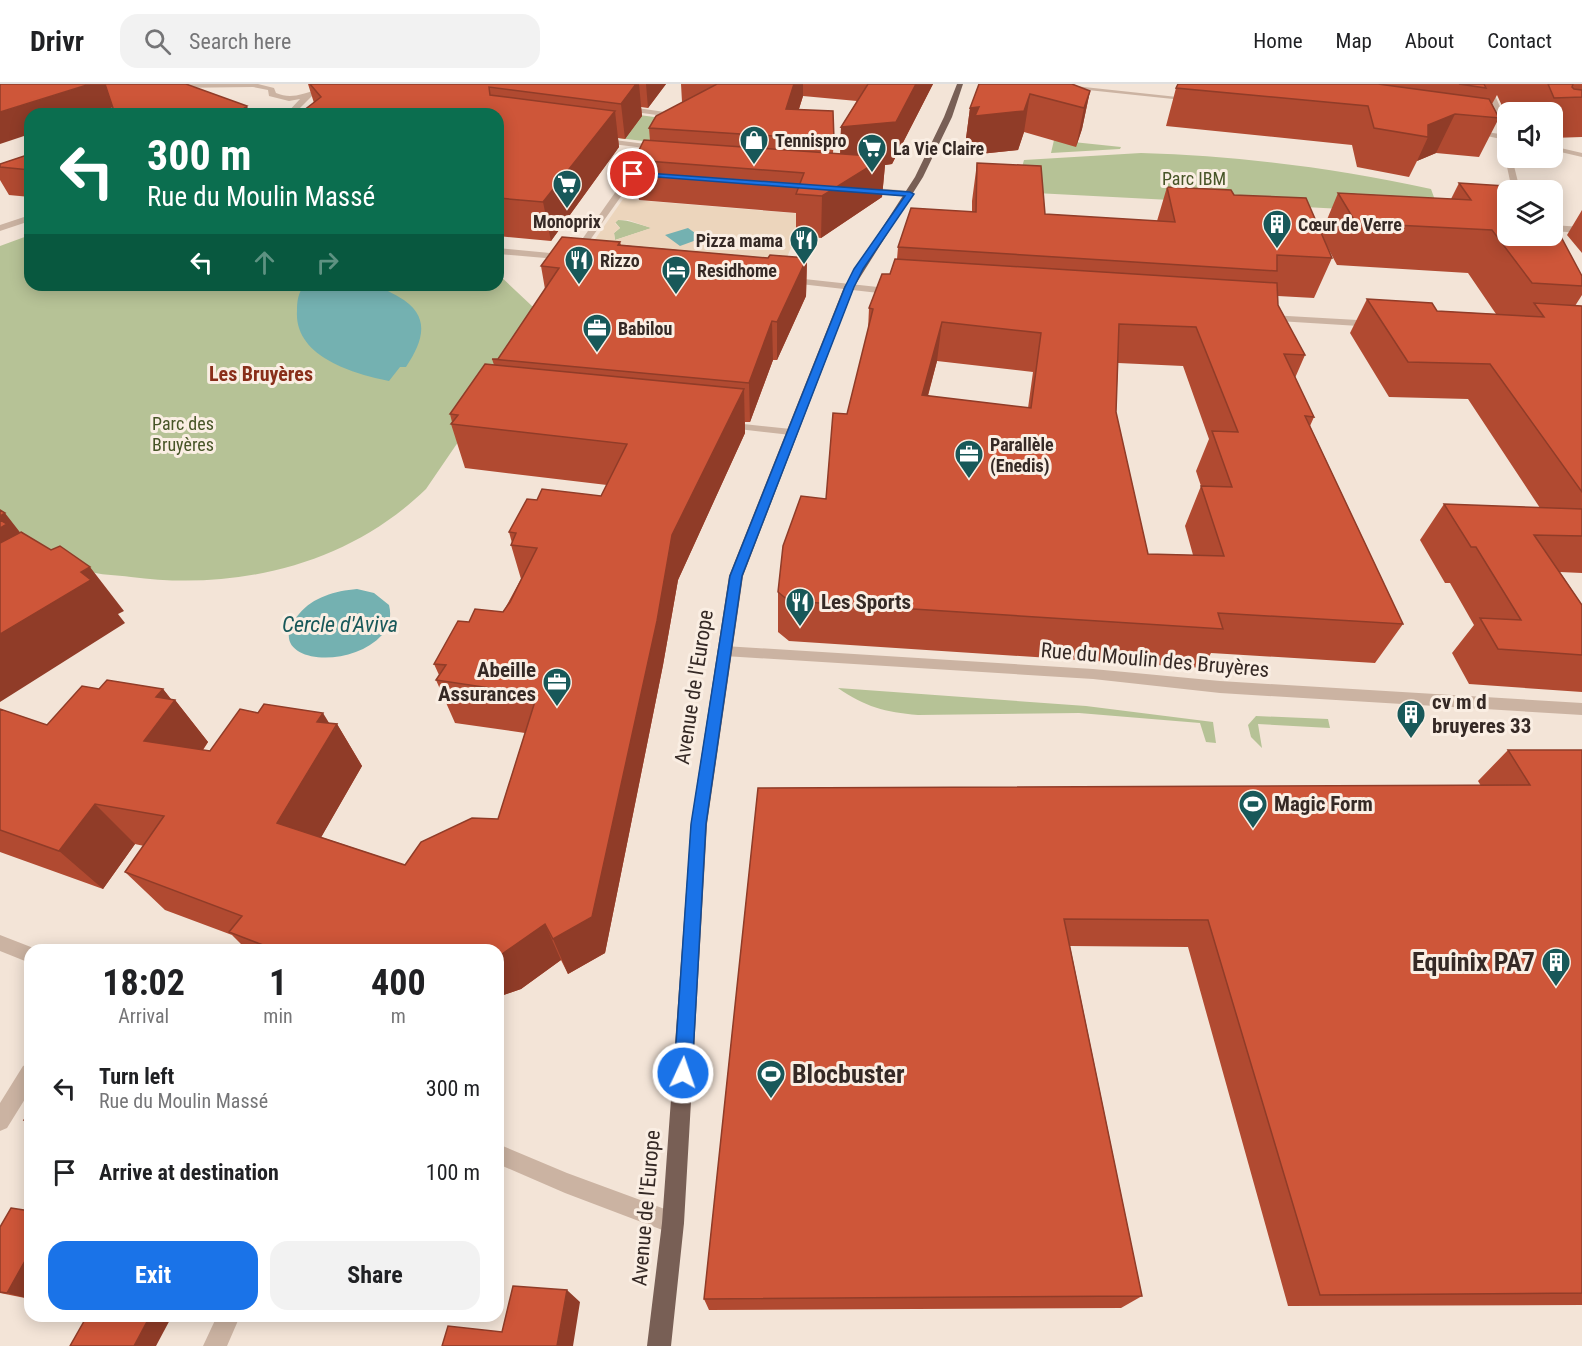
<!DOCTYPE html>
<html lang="en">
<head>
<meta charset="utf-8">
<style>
	body { margin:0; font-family:"Roboto Condensed",sans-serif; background:#f2f2f2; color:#202124; height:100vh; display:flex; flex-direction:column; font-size:22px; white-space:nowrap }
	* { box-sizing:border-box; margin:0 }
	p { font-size:20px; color:#757577 }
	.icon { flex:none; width:33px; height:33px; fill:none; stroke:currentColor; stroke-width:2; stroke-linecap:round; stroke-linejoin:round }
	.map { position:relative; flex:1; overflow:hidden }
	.side { position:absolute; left:24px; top:860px; width:480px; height:378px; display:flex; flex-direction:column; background:#fff; border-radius:18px; box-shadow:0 3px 15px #0003 }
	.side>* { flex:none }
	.banner { position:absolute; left:24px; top:24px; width:480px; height:183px; border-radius:18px; box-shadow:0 3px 15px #0003; background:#0b6e4f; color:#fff; overflow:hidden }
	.fabs { position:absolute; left:1497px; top:18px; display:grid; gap:12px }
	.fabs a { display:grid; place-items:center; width:66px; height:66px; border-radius:12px; background:#fff; box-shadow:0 3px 15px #0003; font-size:30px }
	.pin { position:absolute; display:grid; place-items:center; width:51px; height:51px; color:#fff; margin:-26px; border:3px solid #fff; border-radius:50%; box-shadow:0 2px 6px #0007 }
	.me { position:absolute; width:66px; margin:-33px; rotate:3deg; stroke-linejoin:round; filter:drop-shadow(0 0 4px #0008) }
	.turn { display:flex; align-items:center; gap:21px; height:126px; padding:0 24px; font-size:27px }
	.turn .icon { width:78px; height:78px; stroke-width:2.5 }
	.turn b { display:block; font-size:42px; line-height:51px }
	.lanes { display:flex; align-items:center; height:57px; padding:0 24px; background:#0003; justify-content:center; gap:30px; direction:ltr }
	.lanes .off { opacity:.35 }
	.eta { display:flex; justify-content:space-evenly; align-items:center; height:102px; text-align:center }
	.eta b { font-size:36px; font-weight:700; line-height:42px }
	.button { display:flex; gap:12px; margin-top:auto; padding:12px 24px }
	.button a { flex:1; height:69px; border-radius:18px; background:#1a73e8; color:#fff; font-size:24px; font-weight:700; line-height:69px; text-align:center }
	.button a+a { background:#f2f2f2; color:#202124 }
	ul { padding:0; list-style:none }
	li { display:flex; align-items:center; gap:18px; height:84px; padding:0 24px }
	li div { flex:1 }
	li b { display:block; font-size:22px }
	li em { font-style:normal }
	header { display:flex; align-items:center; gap:36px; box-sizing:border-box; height:84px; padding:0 30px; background:#fff; border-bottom:2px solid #e0e0e0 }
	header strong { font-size:28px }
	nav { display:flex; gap:33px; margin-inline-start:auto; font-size:21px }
	.search { width:420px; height:54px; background:#f2f2f2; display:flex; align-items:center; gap:15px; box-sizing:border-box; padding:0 21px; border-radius:18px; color:#757577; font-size:22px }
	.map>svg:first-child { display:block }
	.green { fill:#b6c296 }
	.plaza { fill:#ecd5bc; fill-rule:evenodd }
	.water { fill:#74b1b1 }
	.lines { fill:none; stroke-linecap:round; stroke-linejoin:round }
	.minor { fill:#cbb3a2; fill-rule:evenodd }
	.major { fill:#785f55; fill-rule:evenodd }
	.wall { fill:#b14a31; fill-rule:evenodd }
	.shaded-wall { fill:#903c28 }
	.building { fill:#ce5639; stroke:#903c28; stroke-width:1.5; fill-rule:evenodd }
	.route { fill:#1a73e8; stroke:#114b97; stroke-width:1.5 }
	.labels { text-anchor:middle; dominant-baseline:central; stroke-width:6; stroke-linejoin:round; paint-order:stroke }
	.far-poi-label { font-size:18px; font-weight:bold; fill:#352925; stroke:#faeee3; text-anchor:start }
	.far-park-label { font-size:18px; fill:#475527; stroke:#faeee3 }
	.far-quarter-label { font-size:20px; font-weight:bold; fill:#892e19; stroke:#faeee3 }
	.poi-label { font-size:21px; font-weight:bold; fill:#352925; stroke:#faeee3; text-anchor:start }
	.street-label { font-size:21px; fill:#352925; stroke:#faeee3 }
	.water-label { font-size:22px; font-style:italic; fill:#185859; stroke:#faeee3 }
	.near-poi-label { font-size:26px; font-weight:bold; fill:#352925; stroke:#faeee3; text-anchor:end }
</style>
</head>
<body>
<header>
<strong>Drivr</strong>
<div class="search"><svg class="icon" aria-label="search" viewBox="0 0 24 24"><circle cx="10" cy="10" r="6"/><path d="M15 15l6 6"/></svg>Search here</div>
<nav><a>Home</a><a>Map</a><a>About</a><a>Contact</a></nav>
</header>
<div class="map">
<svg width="1582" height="1262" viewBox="0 0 1582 1262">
	<rect width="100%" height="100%" fill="#f3e4d7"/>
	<path class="green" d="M617,28L684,37L652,58L592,51Z
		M1054,56L1121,63L1120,65L1051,69Z
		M1141,69C1240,72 1335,84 1431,105L1440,130L1015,108L1024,76Z
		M618,136C629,136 641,141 652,144L615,156L614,149L620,144L615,138Z
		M30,151V201H498V190L532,222L549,225L426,405C348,481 237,507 131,493C116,491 100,491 86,487C78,485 69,479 61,475C41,465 20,455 0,445V162Z
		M838,604L1086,622L1213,638L1216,659L1206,658L1200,639L1079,629L918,631C885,628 865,623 838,604Z
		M1256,632L1328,635L1330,644L1258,640L1262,664L1251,653L1248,641Z"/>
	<path class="plaza" d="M623,115L804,130L781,189L589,164ZM618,136H628L651,144L615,156L614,149L620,144L615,139Z"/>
	<path class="water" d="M688,144L702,154L680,162L665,151Z
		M305,201C326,201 349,199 370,201C380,202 390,208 399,213C432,232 423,257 406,283H400L389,297C354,290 294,273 297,227C297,217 298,208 305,201Z
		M357,505L374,509L389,521C392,533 389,542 382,551C347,589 259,577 299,530C313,513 335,507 357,505Z"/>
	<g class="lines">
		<path class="minor" d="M258,0L274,4L276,9C299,19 318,0 341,0L312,12L294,30H286L300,15L289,17L269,12L268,6L253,3L171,4L167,2L171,0Z
			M1031,0H1056L1196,15L1192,17Z
			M1484,0H1490L1505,34L1508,74H1512L1520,106H1512L1501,55L1468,48L1472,46L1500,50L1497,34Z
			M623,22L679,30L683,32L679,34L620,26Z
			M599,54L661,62L665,64L661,66L596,58V54Z
			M1552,62L1582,69V73L1552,66Z
			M645,71L652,73L644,80L578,173L568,176L498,170V164L571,171L638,76Z
			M863,103L910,107L914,110L910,113L860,108V104Z
			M30,131V137L0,147V141Z
			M1552,141L1582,143V149L1552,147Z
			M786,193L896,205L901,208L896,211L783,198L781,196Z
			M1268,231L1375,237L1380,240L1375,243L1264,236L1263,234Z
			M725,338L791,345L797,348L791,351L721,343L719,341Z
			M724,562L1093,585L1220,597L1582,619V631L1220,609L1093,595L724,572L717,567Z
			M0,851L36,865L30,866V879L0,867Z
			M30,979V1007L7,1044L0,1047V1019L23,982Z
			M498,1060L567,1089L681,1131L684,1139L681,1147L673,1150L565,1109L498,1080Z
			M217,1232H240L227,1262H203Z"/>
		<path class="major" d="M957,0H963L952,33L923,93L854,203L743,492L707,740L684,1139L671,1262H647L662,1139L691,740L729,492L844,203L915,93L944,33Z"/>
	</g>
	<path class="wall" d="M308,0H666L648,24L641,23L642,32L625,55L618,54L619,63L551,157L498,152V30L314,19Z
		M681,0H933L892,80L885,81L882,113L821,154L796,151V129L639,116L634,76L650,57L649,44L682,18ZM803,12L857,17L841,43L840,70L833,69L834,56L799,25Z
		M979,0L1090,7L1082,45L1076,63L1024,48L1018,66L970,71L971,62H965L970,24Z
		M1178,0H1582V53L1552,54V28H1523L1522,26L1503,24L1497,11L1492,20L1499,34L1479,73L1436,69L1417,77L1409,93L1357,83L1352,61L1166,42L1176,4Z
		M30,70V113L9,111L0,96V80Z
		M977,79L1045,130L1157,137L1167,103L1234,111L1321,150L1338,109L1451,115L1459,99L1582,192V211L1575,222H1582V489L1560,488L1582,521V608L1469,600L1452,569L1474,541L1450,499H1445L1420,456L1444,420L1540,424L1468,315L1389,313L1350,249L1367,215L1437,227L1496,230L1468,189L1337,181L1323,155L1332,174L1314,214L1278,212V221L1305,271L1295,294L1314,333L1310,342L1403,540L1375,579L1211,569L1203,584L789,557L778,548V508L826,415L868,246L869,224L890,190L897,175L898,163L972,127V117ZM937,277L1033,288L1028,324L928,312ZM1118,279L1183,282L1209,355L1196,387L1201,402L1185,442L1193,471L1148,470L1116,328Z
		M1582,126V169L1567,151Z
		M620,158L621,161L768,174H807L806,212L777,276H773L750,338H745V349L678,496L663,581L605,869L568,890L561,876L521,905L498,913V866H247L232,851L165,826L125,788L144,762L135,760L103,805L0,768V625L47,641L99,605H163L171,615L175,616L208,658L203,666L210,667L258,629L337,640L362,682L321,753L405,781L498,735L525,649L455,639L436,596L439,591L434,580L469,538L503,528L521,495L511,461L512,459L509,448L537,416L601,412L607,401L465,384L451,340L452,338L450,330L494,281L492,275H498L545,205L541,182Z
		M1508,666H1582V1221L1288,1222L1188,863L1070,862L1142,1212L1121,1224L709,1226L704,1215L758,704L1481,702L1478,697Z
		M30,1127V1215L0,1209V1143Z"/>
	<path class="shaded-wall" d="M90,0H106L117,22L93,30H30V50L0,60V28Z
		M636,0H639L642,32L625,55L621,20Z
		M646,0H666L648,24Z
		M794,0H803V12L790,53L786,25Z
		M916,0H933L892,80L885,81L882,113L821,154L822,112L840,86L841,43Z
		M1090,7L1082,45L1076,63L1084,24Z
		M1030,10L1024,48L1018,66L970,71L971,62H965L970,24Z
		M247,22L250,30H236Z
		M615,27L619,63L551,157L543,118Z
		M1455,30L1436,69L1417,77L1428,53V41Z
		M807,174L806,212L777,276V238Z
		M772,237L773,276L750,338L749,299Z
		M942,238L937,277L917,351L922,311Z
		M744,305L745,349L678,496L663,581L605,869L568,890L553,855L672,451Z
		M5,429L40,474L0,508V432Z
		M90,483L124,527L118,530L125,539L0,618V550L81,488Z
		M163,605L173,618L175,616L208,658L180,698L144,657L156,613Z
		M323,629L334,647L337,640L362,682L307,778L277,739L317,638Z
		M95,720L135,760L103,805L59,767Z
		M545,840L561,876L521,905L498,913V872Z
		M30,1168V1215L7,1209Z
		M567,1206L580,1218L573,1262H557Z
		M150,1232H172L156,1262H134Z"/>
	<path class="building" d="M0,0H90L0,28Z
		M105,0H186L247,22L236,30H115Z
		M310,0H636L621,20L489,3L490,11L615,27L543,118L498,114V30H299L321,13Z
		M717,0H794L786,25L833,27L834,56L649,44L656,32Z
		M868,0H916L896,38L841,43Z
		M979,0H1072L1090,7L1084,24L1030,10L1024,27L975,32L979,23L970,24Z
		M1178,0H1378L1489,15L1499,34L1455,30L1428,41V53L1374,44L1368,22L1176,4Z
		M1459,0H1484L1486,4Z
		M1548,0H1573L1572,3L1574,5L1582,6V13L1554,14Z
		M644,56L885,73L822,112L796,110L804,89L634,76Z
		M30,70V86L0,83V80Z
		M977,79L1041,82L1045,130L1175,138L1167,103L1231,106L1234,111L1306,114L1332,174L1277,171V187L898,163L911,124L976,128Z
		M1459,99L1521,103L1524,106H1537H1508V152H1552V136L1582,192V202L1532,199L1492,146L1356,139L1338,109L1471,116Z
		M562,153L620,158L618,161L768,174L770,171L807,174L777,238L772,237L749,299L492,275H498L559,184L541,182Z
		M895,175L1277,199L1278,221L1305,271L1284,270L1314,333L1305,332L1403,540L1218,529L1223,545L789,517L778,508L783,462L801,412L826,415L833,329L847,330L873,225L869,224L882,190H890ZM942,238L1041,249L1031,324L922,311ZM1119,240L1196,243L1238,348L1212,347L1232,403L1201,402L1224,472L1148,470L1116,328Z
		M1367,215L1432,219L1437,227L1544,233L1534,219L1582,222V408L1490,280L1408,278Z
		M485,280L744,305L672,451L657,537L592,833L553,855L545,840L502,870L498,872V866H276L229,848L242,832L125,788L164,732L95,720L59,767L0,746V625L47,641L82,602L99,605L107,596L163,605L156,613L175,616L144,657L210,667L240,625L258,629L264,620L323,629L317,638L337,640L277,739L405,781L421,758L472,734L498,735L537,611L436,596L446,581L434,580L458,537L469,538L475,525L503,528L510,518L537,464L511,461L516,449L509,448L527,415L537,416L542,405L601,412L627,360L451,340L458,331L450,330Z
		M1444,420L1582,425V452L1534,451L1582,521V571L1498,565L1480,534L1521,536L1476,463H1471Z
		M0,426L5,429L0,432Z
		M0,436L7,440L0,444Z
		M21,448L51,466L60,462L90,483L81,488L91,496L0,550V459Z
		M1508,666H1582V1209L1320,1211L1208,836L1064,835L1142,1212L704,1215L758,704L1530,701Z
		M30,1028V1038L24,1036Z
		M11,1124L30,1127V1168L7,1209L0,1208V1143Z
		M513,1202L567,1206L557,1262H442L448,1242L502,1248Z
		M87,1232H150L134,1262H70Z"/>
	<path class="route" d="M633,88L910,108L914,110L863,185L854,203L742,492L706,740L692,989L689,995L683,998L677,995L674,989L691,740L730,492L845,203L854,185L905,112L630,91Z"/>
	<defs>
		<g id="shop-pin" transform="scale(1.5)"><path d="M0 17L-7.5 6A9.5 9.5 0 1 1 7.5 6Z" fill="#185859" stroke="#faeee3"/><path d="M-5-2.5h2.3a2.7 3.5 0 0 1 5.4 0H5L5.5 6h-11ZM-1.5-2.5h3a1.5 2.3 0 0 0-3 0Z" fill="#fff"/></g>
		<g id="supermarket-pin" transform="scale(1.5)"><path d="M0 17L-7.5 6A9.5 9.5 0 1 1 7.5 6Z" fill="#185859" stroke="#faeee3"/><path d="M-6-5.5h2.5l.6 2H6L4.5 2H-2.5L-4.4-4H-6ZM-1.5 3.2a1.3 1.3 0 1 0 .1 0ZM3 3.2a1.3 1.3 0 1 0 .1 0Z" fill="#fff"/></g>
		<g id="building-pin" transform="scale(1.5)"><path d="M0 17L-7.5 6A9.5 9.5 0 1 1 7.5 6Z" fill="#185859" stroke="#faeee3"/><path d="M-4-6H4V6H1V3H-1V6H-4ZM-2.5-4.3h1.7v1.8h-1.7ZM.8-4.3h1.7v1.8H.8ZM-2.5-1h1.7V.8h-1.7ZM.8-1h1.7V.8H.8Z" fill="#fff"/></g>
		<g id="restaurant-pin" transform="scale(1.5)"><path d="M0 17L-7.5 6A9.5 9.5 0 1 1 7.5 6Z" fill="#185859" stroke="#faeee3"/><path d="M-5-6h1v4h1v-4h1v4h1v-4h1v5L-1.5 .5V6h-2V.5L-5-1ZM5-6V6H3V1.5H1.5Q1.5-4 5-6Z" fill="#fff"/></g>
		<g id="hotel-pin" transform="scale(1.5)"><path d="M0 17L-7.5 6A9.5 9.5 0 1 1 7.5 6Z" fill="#185859" stroke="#faeee3"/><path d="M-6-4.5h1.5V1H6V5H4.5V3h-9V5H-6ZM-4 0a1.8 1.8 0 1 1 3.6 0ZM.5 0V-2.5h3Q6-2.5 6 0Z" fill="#fff"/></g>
		<g id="office-pin" transform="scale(1.5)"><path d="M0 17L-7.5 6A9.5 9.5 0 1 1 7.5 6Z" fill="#185859" stroke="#faeee3"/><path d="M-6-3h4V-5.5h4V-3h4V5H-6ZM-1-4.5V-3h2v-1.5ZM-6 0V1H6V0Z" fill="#fff"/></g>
		<g id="stadium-pin" transform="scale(1.5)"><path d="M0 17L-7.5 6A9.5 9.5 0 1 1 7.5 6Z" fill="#185859" stroke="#faeee3"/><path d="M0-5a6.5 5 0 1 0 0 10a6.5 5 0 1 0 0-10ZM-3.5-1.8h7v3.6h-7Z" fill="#fff"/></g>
	</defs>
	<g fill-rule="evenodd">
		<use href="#shop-pin" x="754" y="56"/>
		<use href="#supermarket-pin" x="872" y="64"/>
		<use href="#supermarket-pin" x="567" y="100"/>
		<use href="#building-pin" x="1277" y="140"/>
		<use href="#restaurant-pin" x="804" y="156"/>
		<use href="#restaurant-pin" x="579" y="176"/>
		<use href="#hotel-pin" x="676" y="186"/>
		<use href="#office-pin" x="597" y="244"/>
		<use href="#office-pin" x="969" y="370"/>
		<use href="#restaurant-pin" x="800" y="518"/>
		<use href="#office-pin" x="557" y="598"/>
		<use href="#building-pin" x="1411" y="630"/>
		<use href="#stadium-pin" x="1253" y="720"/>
		<use href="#building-pin" x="1556" y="878"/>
		<use href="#stadium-pin" x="771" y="990"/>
	</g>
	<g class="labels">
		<g class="far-poi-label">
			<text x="775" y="56">Tennispro</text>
			<text x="893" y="64">La Vie Claire</text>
			<text x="567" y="137" text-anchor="middle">Monoprix</text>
			<text x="1298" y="140">Cœur de Verre</text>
			<text x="783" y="156" text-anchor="end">Pizza mama</text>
			<text x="600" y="176">Rizzo</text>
			<text x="697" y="186">Residhome</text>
			<text x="618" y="244">Babilou</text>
			<text x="990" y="360">Parallèle<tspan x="990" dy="21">(Enedis)</tspan></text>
		</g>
		<g class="far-park-label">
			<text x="1194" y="94">Parc IBM</text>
			<text x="183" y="339">Parc des<tspan x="183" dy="21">Bruyères</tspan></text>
		</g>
		<g class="far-quarter-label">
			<text x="261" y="290">Les Bruyères</text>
		</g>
		<g class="poi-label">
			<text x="821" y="518">Les Sports</text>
			<text x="536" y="586" text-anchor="end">Abeille<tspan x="536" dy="24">Assurances</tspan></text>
			<text x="1432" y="618">cv m d<tspan x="1432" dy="24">bruyeres 33</tspan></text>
			<text x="1274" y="720">Magic Form</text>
		</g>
		<g class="street-label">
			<text transform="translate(1155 576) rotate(5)">Rue du Moulin des Bruyères</text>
			<text transform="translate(694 603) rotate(-81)">Avenue de l'Europe</text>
			<text transform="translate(646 1124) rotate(-85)">Avenue de l'Europe</text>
		</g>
		<g class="water-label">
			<text x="340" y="540">Cercle d'Aviva</text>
		</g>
		<g class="near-poi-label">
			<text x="1535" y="878">Equinix PA7</text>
			<text x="792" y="990" text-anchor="start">Blocbuster</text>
		</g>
	</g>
</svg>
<div class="fabs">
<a><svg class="icon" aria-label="sound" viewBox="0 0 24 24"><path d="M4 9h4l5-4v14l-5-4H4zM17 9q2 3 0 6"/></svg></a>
<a><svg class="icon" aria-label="layers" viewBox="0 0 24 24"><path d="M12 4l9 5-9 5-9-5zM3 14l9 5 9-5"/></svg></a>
</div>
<div class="pin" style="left:633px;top:90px;background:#d93025"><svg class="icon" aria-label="arrive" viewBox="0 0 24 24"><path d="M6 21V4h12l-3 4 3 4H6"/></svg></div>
<svg class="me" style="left:683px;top:989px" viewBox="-20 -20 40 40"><circle r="17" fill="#1a73e8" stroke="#fff" stroke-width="3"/><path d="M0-11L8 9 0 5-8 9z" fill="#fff"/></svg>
<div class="banner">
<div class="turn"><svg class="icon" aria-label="left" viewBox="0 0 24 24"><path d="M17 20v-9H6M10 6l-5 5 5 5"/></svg><div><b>300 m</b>Rue du Moulin Massé</div></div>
<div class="lanes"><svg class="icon" aria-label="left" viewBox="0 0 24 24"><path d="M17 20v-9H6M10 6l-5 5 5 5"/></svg><svg class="icon off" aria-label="ahead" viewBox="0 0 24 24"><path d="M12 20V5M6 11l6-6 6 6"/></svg><svg class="icon off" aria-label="right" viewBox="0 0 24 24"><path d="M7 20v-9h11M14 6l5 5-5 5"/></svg></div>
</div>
<section class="side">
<div class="eta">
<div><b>18:02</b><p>Arrival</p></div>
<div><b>1</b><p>min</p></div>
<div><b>400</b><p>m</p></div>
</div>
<ul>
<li><svg class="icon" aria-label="left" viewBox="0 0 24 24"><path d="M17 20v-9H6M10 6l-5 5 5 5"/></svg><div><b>Turn left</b><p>Rue du Moulin Massé</p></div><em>300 m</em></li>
<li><svg class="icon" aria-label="arrive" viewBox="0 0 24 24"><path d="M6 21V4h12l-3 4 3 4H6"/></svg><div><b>Arrive at destination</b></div><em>100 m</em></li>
</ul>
<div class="button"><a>Exit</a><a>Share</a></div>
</section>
</div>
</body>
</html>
